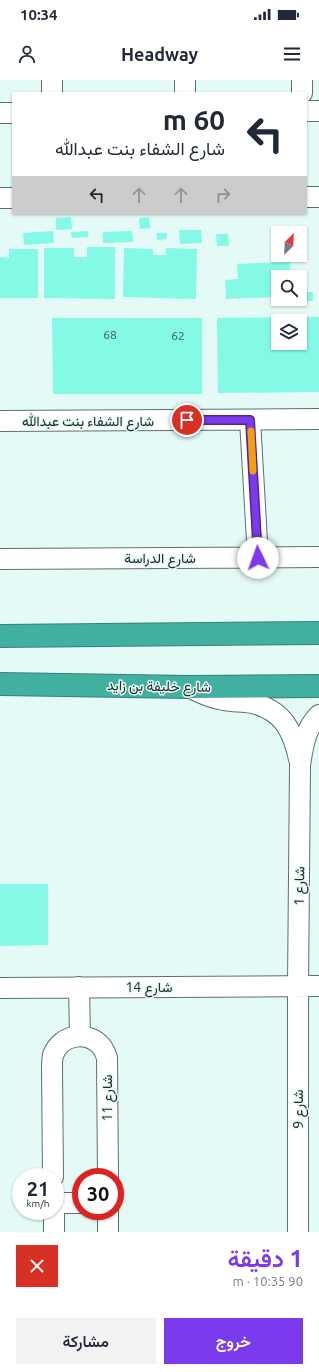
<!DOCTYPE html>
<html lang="ar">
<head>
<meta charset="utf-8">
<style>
	body { margin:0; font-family:Ubuntu,Vazirmatn,sans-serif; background:#f2f2f3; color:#1f2937; direction:rtl; height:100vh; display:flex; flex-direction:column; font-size:15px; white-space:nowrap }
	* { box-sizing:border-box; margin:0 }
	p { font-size:13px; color:#747a83 }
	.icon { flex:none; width:22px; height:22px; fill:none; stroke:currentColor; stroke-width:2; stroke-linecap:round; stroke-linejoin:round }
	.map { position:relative; height:1152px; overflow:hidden; direction:ltr }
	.sheet { display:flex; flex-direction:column; background:#fff; flex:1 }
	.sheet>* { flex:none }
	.guide { position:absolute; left:12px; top:12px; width:295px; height:122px; border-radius:0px; box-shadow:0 1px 3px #0004; direction:rtl; background:#fff; color:#1f2937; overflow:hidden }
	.needle { width:26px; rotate:24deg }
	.tools { position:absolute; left:271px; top:146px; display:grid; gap:8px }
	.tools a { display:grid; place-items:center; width:36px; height:36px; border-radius:0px; background:#fff; box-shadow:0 1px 3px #0004; font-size:20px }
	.speed { position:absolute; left:12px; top:1088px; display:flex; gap:8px; font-size:20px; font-weight:700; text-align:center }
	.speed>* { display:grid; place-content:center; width:52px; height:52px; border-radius:50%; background:#fff; box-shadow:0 1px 3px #0004; line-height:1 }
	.speed small { font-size:10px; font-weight:400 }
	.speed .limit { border:6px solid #d22; background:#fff; color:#111 }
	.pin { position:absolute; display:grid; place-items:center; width:34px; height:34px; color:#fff; margin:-17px; border:2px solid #fff; border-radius:50%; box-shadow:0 1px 4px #0007 }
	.me { position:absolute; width:44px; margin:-22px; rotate:357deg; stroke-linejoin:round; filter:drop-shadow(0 0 3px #0008) }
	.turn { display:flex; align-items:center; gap:14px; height:84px; padding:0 16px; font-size:18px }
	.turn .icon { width:52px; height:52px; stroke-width:2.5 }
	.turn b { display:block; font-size:28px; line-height:34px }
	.lanes { display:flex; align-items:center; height:38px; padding:0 16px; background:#0003; justify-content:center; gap:20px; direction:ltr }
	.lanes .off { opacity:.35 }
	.round { display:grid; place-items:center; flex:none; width:42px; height:42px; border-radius:0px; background:#f2f2f3 }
	.headline { display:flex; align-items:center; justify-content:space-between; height:68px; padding:0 16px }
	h1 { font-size:24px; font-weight:600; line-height:30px; color:#7c3aed }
	.cta { display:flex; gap:8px; margin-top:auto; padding:8px 16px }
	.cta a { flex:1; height:46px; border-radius:0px; background:#7c3aed; color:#fff; font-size:16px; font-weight:600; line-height:46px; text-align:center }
	.cta a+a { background:#f2f2f3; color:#1f2937 }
	.status { display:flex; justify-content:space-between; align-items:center; height:28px; padding:0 20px; background:#fff; direction:ltr }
	.status svg { height:11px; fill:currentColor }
	header { display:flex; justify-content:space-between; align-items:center; height:52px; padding:0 16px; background:#fff; font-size:18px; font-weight:600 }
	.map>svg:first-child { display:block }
	.building { fill:#83f9e6; fill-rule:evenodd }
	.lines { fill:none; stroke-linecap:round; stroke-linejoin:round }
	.street-casing { stroke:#5d706d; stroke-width:22 }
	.highway-casing { stroke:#378176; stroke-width:24 }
	.street { stroke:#fff; stroke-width:20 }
	.highway { stroke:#42b0a0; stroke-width:22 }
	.route-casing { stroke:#51269a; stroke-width:10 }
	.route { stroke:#7c3aed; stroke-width:7 }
	.slow { stroke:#f59e0b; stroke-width:7 }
	.labels { text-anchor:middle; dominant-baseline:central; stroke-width:3; stroke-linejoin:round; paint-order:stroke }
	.number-label { font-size:12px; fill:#3a5e58 }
	.street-label { font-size:14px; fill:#222a29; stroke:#e4faf6 }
</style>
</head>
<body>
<div class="status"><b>10:34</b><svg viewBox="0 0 49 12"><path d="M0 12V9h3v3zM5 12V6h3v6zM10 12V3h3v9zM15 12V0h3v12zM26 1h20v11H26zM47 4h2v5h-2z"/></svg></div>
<header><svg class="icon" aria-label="menu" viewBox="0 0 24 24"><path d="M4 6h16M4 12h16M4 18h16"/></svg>Headway<svg class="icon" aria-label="person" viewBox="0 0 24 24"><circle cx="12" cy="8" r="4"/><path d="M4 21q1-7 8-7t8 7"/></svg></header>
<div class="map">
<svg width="319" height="1152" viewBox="0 0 319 1152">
	<rect width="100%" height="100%" fill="#e4faf6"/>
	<path class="building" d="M71,137L72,149L56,150V138Z
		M149,137L150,148L140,149L139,138Z
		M179,150H201L202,163L180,164Z
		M53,151L54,163L24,165L23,153Z
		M88,151V157L72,158L71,152Z
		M132,151L133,162L103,163V152Z
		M156,153H167V159L157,160Z
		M216,154H228L229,166H217Z
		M87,167H115V219L44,218V168H74V177H87Z
		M124,168L153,169V175H166V168L197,169L196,219L123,217Z
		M9,169H38V218H0V177L9,178Z
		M290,182V197H278V217L226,219L225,200L238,199L237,184Z
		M304,212H313V221H305Z
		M319,237V312L218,313L217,238ZM278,241H300V263H278Z
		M52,238H202V314H53Z
		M0,804H48V865L0,866Z"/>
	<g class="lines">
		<g class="street-casing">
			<path id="street" d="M185,0V13
				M302,0V13
				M52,13V0
				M306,31H319
				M0,33H13
				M306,117H319
				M0,118H13
				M250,340L258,478
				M0,341L319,339
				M0,479L319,477
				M189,607C200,613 211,618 224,620C233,622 243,621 252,623C283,630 293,651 299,679
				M79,907L80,956
				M0,908L319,906
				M53,1097L52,988C52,984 52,979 53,975C61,954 88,950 102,967C104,970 106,974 107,978L108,1097
				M55,1123H81
				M54,1131V1152
				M108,1131V1152
				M298,1152V906L300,685C303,666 305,649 319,635"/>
		</g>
		<g class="highway-casing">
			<path id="highway" d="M0,556L319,553
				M0,604L189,607L319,606"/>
		</g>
		<use href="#street" class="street"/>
		<use href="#highway" class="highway"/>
	</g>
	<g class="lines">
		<g class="route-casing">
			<path id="route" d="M187,340H250L258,478"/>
		</g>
		<use href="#route" class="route"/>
		<path class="slow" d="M251,351L253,391"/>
	</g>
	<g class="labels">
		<g class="number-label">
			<text x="110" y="254">68</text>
			<text x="178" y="255">62</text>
		</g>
		<g class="street-label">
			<text x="88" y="341">شارع الشفاء بنت عبدالله</text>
			<text x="160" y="478">شارع الدراسة</text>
			<text transform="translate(159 606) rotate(1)">شارع خليفة بن زايد</text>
			<text transform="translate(299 806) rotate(-89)">شارع 1</text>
			<text x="149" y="907">شارع 14</text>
			<text transform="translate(107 1018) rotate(-90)">شارع 11</text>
			<text transform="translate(298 1029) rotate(-90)">شارع 9</text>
		</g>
	</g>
</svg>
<div class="tools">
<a><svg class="needle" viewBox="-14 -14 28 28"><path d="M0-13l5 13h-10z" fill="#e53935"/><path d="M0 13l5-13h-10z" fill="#747a83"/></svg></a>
<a><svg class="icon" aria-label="search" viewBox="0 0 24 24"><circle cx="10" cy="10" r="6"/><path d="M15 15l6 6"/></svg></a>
<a><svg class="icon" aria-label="layers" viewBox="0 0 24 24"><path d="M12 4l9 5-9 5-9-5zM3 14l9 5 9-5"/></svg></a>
</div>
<div class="speed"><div>21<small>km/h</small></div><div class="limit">30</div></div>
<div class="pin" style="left:187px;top:340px;background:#d93025"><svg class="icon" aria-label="arrive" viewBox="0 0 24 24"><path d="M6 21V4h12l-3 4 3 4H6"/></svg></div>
<svg class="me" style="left:258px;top:478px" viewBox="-20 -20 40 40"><circle r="19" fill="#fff"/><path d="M0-13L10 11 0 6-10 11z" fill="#7c3aed"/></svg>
<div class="guide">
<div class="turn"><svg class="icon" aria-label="left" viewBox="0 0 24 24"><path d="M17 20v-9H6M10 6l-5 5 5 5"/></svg><div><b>60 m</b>شارع الشفاء بنت عبدالله</div></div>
<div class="lanes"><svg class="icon" aria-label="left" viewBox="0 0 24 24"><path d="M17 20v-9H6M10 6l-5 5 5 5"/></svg><svg class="icon off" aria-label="ahead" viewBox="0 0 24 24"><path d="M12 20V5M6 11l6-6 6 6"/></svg><svg class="icon off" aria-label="ahead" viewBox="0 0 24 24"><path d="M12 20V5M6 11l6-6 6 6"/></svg><svg class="icon off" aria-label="right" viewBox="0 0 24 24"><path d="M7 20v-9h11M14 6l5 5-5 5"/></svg></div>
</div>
</div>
<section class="sheet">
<div class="headline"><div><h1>1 دقيقة</h1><p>90 m · 10:35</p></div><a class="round" style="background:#d93025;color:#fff"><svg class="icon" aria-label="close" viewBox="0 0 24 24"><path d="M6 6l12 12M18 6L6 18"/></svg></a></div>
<div class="cta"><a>خروج</a><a>مشاركة</a></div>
</section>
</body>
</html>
